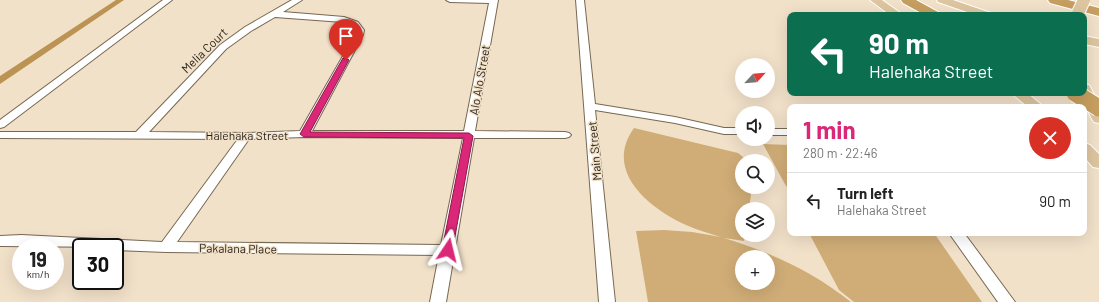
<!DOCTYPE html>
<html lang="en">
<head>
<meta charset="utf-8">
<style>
	body { margin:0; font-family:Barlow,sans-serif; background:#f6f6f6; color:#222; height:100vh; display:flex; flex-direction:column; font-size:15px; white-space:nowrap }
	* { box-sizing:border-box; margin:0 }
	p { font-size:13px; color:#767676 }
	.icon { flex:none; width:22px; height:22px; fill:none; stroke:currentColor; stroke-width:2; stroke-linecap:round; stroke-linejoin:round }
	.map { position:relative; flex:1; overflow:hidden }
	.side { position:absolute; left:787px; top:104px; width:300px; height:132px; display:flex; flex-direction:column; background:#fff; border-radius:8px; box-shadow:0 4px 16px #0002 }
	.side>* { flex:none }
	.guide { position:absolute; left:787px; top:12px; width:300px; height:84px; border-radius:8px; box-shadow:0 4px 16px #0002; background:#0b6e4f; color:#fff; overflow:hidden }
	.needle { width:26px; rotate:64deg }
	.tools { position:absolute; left:735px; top:58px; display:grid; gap:8px }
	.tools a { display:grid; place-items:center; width:40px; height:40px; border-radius:50%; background:#fff; box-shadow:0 4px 16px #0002; font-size:20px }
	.speed { position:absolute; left:12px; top:238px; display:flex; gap:8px; font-size:20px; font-weight:700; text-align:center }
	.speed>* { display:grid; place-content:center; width:52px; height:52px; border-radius:50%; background:#fff; box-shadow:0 4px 16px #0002; line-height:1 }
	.speed small { font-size:10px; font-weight:400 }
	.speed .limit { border:2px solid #111; border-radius:6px; background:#fff; color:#111 }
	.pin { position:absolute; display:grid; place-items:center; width:34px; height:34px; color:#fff; margin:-41px -17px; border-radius:50% 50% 50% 0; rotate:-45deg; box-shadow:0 0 4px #0007 }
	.pin .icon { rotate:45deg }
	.me { position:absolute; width:44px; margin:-22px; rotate:10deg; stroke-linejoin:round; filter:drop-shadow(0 0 3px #0008) }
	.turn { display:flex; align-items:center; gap:14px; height:84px; padding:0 16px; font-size:18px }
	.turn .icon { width:52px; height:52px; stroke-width:2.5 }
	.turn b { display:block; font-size:28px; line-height:34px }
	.round { display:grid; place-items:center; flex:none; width:42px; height:42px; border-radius:21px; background:#f6f6f6 }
	.overview { display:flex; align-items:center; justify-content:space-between; height:68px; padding:0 16px }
	h1 { font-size:24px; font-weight:700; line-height:30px; color:#db2777 }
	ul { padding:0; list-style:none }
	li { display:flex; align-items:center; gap:12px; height:56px; padding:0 16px; border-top:1px solid #e0e0e0 }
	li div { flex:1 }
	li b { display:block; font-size:15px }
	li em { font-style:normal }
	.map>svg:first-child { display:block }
	.green { fill:#d0ad77; fill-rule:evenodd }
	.water { fill:#bb9353 }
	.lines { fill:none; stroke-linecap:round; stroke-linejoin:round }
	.minor-casing { stroke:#776852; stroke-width:2 }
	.major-casing { stroke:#fff; stroke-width:2 }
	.highway-casing { stroke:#fff; stroke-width:2 }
	.minor { fill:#fff; fill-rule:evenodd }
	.major { fill:#ddc59f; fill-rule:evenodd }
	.highway { fill:#c69e5f; fill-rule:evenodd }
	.major-bridge-casing { stroke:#fff; stroke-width:14; stroke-linecap:butt }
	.highway-bridge-casing { stroke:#fff; stroke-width:19; stroke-linecap:butt }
	.major-bridge { stroke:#ddc59f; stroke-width:12 }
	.highway-bridge { stroke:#c69e5f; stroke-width:17 }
	.route { fill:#db2777; stroke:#8e194d }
	.labels { text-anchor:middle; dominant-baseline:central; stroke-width:3; stroke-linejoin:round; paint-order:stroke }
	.street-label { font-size:12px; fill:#241e15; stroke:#f2e1c9 }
</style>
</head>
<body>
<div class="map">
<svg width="1099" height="302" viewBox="0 0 1099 302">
	<rect width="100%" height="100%" fill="#f2e1c9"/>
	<path class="green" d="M634,128L738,153L748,161H742V187H752L749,209H742V235H745L744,241L724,238C772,253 812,271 851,302H648L636,231L664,230L692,232L721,237C709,233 697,230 686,225C649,208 603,171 634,128ZM742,257H768V283H742Z
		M763,144L790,145V189L786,186Z
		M809,233H934L982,302H854L839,290Z"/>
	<path class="water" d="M116,0H124L0,84V76Z"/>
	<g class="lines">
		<g class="minor-casing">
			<path id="minor" d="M163,0H172L4,127L0,128V120Z
				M292,0H302L283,12L344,17L358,22L364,30L363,35L312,131H464L489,3L450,2L446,0H498L475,131L565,132L569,133L571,135L569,137L565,138H474L446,302H430L439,255L166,252L115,250V247L0,246V236L21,235L162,242L238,139L0,138V132H136L220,45L245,27ZM275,17L343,22L352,26L356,30L355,35L300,131L246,133L149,132L226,49L251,31ZM304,137L463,138L441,245L177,242L249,139Z
				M576,0H584L595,104L675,117L724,128H742V134H724L675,123L595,110L615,302H599Z
				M768,129H790V135H768Z
				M949,233H964L1015,302H998Z"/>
		</g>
		<g class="major-casing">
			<path id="major" d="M870,0H882L903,15H890Z
				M937,0H953L991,13L993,15H976L938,2Z
				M1084,36L1099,39V47L1084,44Z
				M1084,84L1089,85L1099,104V123L1094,122L1092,119L1079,93H1084Z
				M1011,93H1027L1044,107H1028Z
				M1084,143L1090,145L1099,154V168L1093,167L1084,157Z"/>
		</g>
		<g class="highway-casing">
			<path id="highway" d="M901,0H916L938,12L940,15H925L903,3Z
				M1048,0H1068L1099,8V16L1050,3Z"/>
		</g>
		<use href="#minor" class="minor"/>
		<use href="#major" class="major"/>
		<use href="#highway" class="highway"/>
		<g class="major-bridge-casing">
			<path id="major-bridge" d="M1078,13L1084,0"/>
		</g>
		<g class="highway-bridge-casing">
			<path id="highway-bridge" d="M1075,93L1099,108"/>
		</g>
		<use href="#major-bridge" class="major-bridge"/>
		<use href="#highway-bridge" class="highway-bridge"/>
	</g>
	<path class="route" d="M343,58H346L349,60L310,132L469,133L473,136L452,253H444L442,250L464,138L304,137L300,134Z"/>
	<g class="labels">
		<g class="street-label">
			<text transform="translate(204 50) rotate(-44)">Melia Court</text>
			<text transform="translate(479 80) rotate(-80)">Alo Alo Street</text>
			<text x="247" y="135">Halehaka Street</text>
			<text transform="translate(594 151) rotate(-95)">Main Street</text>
			<text transform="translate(238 248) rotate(1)">Pakalana Place</text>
		</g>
	</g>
</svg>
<div class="tools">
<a><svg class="needle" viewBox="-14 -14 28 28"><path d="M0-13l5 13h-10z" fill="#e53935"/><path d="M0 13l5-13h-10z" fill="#767676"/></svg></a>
<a><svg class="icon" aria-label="sound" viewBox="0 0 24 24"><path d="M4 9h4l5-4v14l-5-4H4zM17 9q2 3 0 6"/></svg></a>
<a><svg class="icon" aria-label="search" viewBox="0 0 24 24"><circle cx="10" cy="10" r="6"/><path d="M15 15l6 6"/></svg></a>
<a><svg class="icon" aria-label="layers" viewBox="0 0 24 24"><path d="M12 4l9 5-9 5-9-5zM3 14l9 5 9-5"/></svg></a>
<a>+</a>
</div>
<div class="speed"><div>19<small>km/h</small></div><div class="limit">30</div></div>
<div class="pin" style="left:346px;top:60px;background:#d93025"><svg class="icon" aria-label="arrive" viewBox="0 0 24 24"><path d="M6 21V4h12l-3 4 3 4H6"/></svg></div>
<svg class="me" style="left:448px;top:250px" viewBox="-20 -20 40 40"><path d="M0-17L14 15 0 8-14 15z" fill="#db2777" stroke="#fff" stroke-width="4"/></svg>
<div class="guide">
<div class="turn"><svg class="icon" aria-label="left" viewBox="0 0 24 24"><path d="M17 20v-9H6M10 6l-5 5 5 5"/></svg><div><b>90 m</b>Halehaka Street</div></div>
</div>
<section class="side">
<div class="overview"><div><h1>1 min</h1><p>280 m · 22:46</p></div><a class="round" style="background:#d93025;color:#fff"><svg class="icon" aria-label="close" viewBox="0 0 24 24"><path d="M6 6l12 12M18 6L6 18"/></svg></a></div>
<ul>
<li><svg class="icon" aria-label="left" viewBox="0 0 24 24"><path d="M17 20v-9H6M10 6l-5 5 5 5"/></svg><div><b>Turn left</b><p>Halehaka Street</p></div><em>90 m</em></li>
</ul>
</section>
</div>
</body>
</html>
